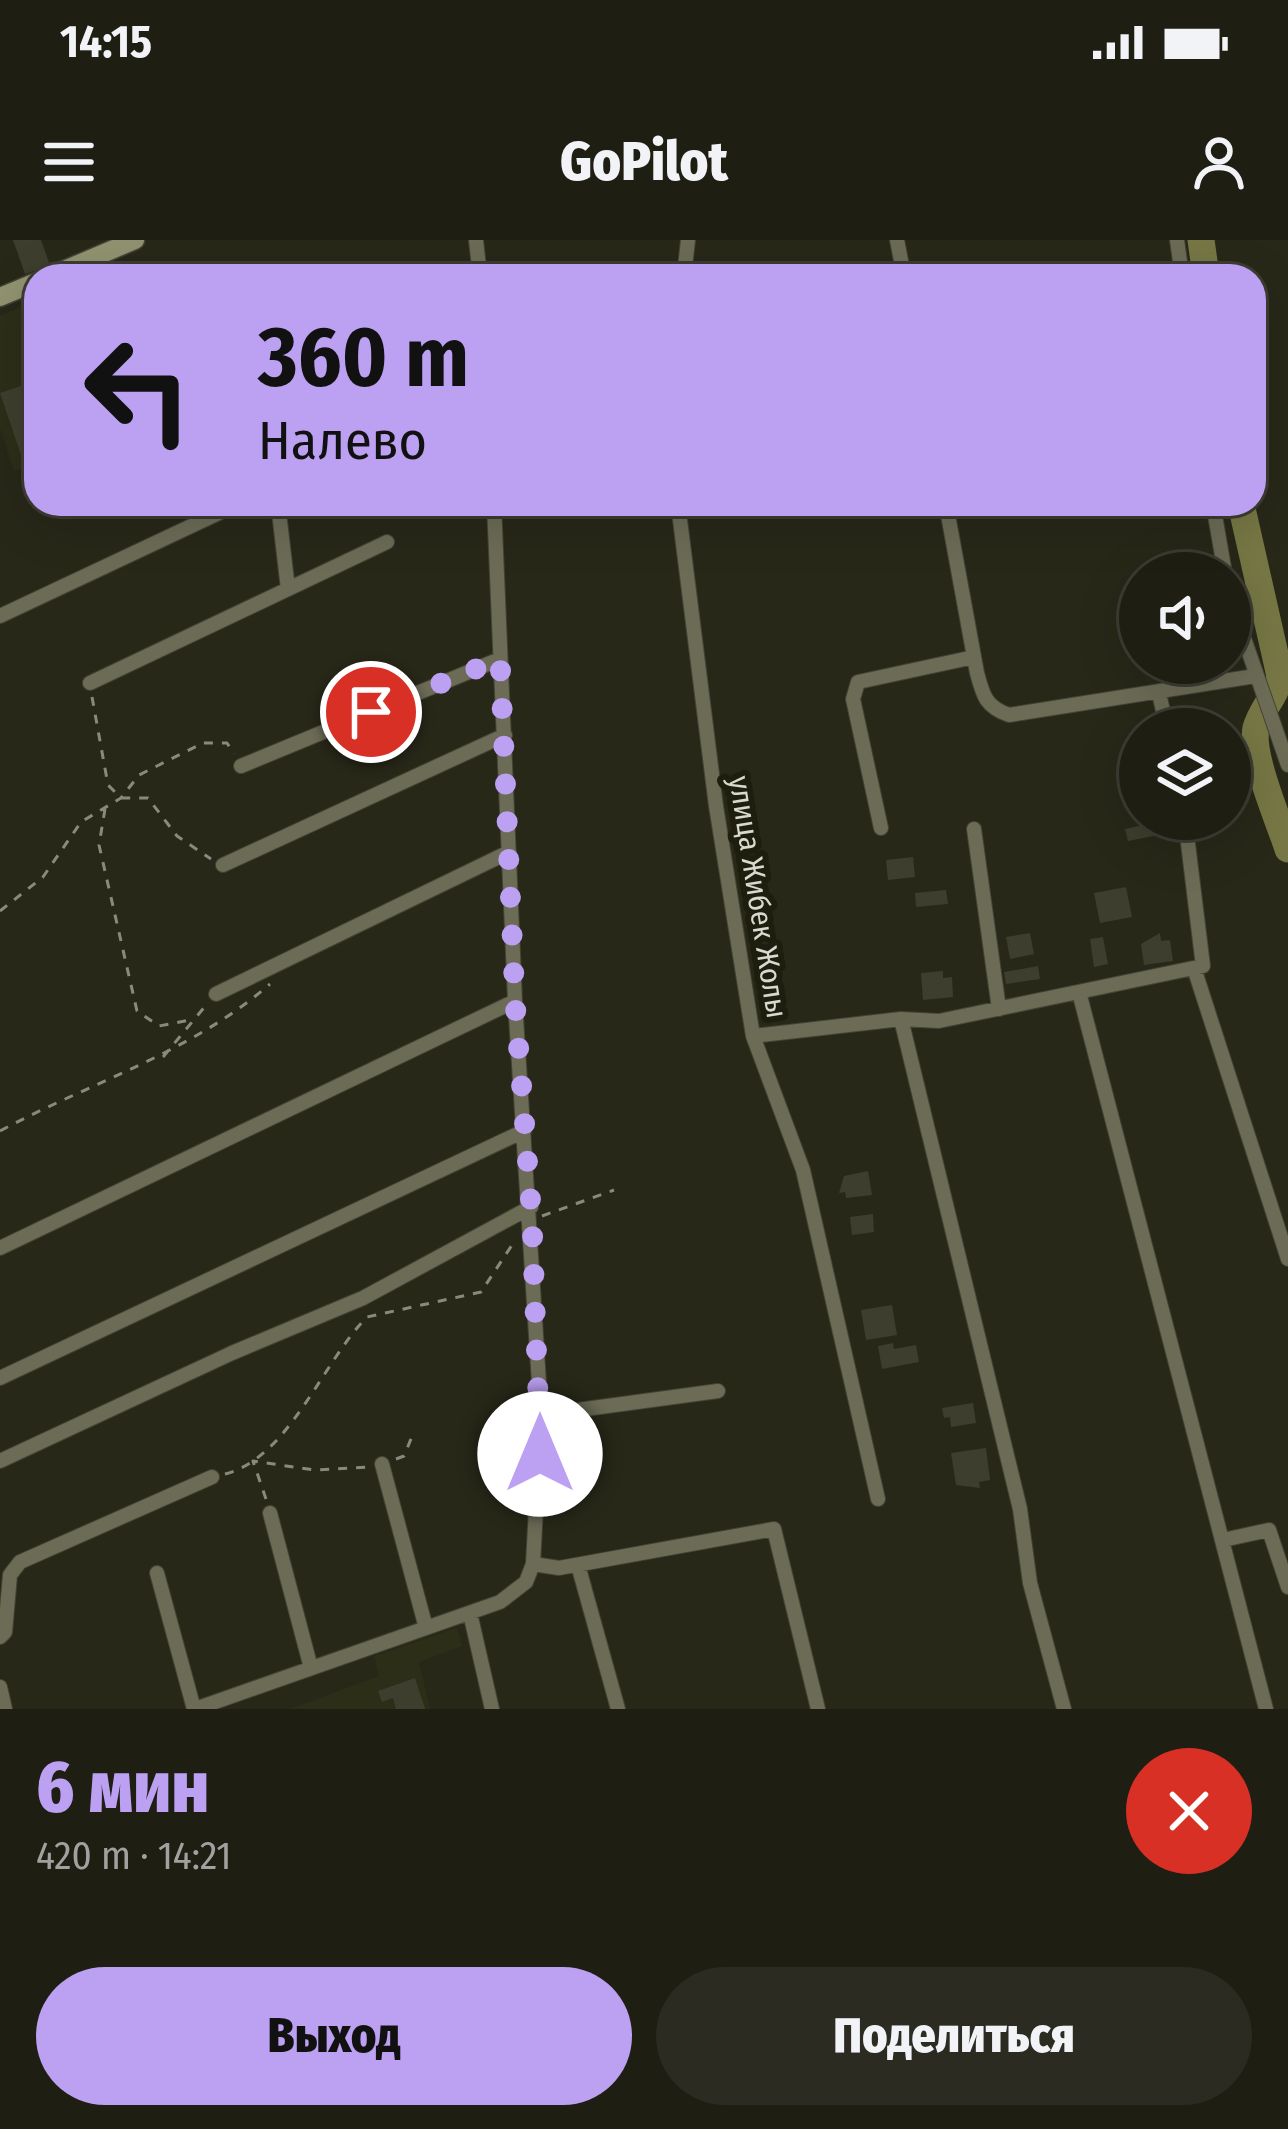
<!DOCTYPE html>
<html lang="ru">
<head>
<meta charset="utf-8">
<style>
	body { margin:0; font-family:"Fira Sans Condensed",sans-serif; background:#2b2b21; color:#f1f3f6; height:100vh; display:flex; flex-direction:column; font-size:45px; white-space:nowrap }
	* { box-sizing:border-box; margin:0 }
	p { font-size:39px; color:#a1a2a0 }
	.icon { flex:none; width:66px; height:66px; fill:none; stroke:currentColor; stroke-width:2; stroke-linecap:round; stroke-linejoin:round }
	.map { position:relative; height:1469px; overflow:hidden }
	.side { display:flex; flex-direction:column; background:#1e1e13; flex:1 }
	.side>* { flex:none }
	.top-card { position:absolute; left:24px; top:24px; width:1242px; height:252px; border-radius:36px; box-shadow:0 12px 48px #0002,0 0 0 3px #3c3c33; background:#bca0f2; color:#111; overflow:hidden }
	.fabs { position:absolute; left:1119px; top:312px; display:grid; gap:24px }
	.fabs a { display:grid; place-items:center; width:132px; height:132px; border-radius:50%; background:#1e1e13; box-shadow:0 12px 48px #0002,0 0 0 3px #3c3c33; font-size:60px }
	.pin { position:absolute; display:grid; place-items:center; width:102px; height:102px; color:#fff; margin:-51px; border:6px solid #fff; border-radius:50%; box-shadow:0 3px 12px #0007 }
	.me { position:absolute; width:132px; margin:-66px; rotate:0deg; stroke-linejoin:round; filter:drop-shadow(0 0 9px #0008) }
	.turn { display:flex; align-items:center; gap:42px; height:252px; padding:0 36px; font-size:54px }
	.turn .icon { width:156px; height:156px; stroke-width:2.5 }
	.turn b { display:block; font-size:84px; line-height:102px }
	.round { display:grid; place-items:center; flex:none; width:126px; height:126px; border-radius:63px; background:#2b2b21 }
	.head { display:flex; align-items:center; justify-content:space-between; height:204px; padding:0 36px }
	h1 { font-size:72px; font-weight:800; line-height:90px; color:#bca0f2 }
	.cta { display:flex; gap:24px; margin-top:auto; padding:24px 36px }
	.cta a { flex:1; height:138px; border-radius:72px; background:#bca0f2; color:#111; font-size:48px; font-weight:800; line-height:138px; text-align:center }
	.cta a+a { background:#2b2b21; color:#f1f3f6 }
	.status { display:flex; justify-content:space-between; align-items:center; height:84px; padding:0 60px; background:#1e1e13; direction:ltr }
	.status svg { height:33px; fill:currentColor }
	header { display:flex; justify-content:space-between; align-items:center; height:156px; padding:0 36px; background:#1e1e13; font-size:54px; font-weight:800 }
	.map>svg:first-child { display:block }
	.built { fill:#2d2e18 }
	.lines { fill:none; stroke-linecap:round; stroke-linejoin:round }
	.river { stroke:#767744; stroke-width:27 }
	.building { fill:#3e3e2e }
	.lane-casing { stroke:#444436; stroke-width:9 }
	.street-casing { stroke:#444436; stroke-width:16 }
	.secondary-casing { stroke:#444436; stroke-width:21 }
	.path { stroke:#89897d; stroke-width:3; stroke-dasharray:9 9; stroke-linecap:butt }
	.lane { stroke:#6b6b56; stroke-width:6 }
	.street { stroke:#6b6b56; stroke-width:14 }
	.secondary { stroke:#919270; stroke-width:18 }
	.route { stroke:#bca0f2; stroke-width:21; stroke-dasharray:0 37.8 }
	.labels { text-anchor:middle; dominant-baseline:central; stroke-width:12; stroke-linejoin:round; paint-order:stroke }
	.street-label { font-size:30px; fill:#d8d9cf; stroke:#1e1e0f }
</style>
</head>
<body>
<div class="status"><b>14:15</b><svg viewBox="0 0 49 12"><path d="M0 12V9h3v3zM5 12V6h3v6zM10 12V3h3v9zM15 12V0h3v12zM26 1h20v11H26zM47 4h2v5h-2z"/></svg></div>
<header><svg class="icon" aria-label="menu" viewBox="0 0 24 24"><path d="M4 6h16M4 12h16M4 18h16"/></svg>GoPilot<svg class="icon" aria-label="person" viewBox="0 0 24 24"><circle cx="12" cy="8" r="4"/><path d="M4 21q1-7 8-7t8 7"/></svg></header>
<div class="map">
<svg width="1288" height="1469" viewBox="0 0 1288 1469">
	<rect width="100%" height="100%" fill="#282819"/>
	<path class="built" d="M36,61V222L14,231L0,188V76Z
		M457,1388L462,1406L419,1422L430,1469H290L379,1436L374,1416Z"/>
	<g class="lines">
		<path class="river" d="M1201,0L1206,36
			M1241,264L1280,436C1276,457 1261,469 1256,488C1250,515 1279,581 1288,609"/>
	</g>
	<path class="building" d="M13,0H41L50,25L25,34Z
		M36,141V213L22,218L0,153Z
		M1161,581L1164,594L1128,601L1125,589Z
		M913,617L915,637L888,640L886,620Z
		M1126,647L1132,677L1100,683L1094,653Z
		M946,650L948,664L916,667L915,653Z
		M1030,693L1034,714L1010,719L1006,697Z
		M1160,693L1161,701L1170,700L1173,721L1144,725L1141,704Z
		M1103,697L1108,724L1094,727L1090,699Z
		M1038,726L1040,739L1006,744L1004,732Z
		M943,731V738L952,737L953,757L923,760L921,733Z
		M868,931L872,955L846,958L845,952L839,953L844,936Z
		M873,974L874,992L852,995L850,977Z
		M892,1065L897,1095L866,1100L861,1070Z
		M893,1103L894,1109L916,1105L919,1122L882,1129L878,1106Z
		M973,1163L976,1183L951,1187L950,1177L944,1178L942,1168Z
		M986,1208L990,1240L979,1242L980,1248L956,1245L951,1213Z
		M415,1438L425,1469H396L393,1458L382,1462L378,1451Z"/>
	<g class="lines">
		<g class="lane-casing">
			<path id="lane" d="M99,19L104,36
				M25,50L36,82"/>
		</g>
		<g class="street-casing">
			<path id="street" d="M476,0L480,36
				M897,0L904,36
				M1177,0L1182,36
				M684,36L688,0
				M278,264L288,349
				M678,264L716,566L753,796L803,930L878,1259
				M946,264L977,433C983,456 986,467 1009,475L1255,436
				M1213,264L1225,333
				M1230,358L1288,525
				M0,376L238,264
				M90,443L387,302
				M1159,453L1167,489
				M241,526L500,419
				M881,588L853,459L858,442L974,417
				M974,589L999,769
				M223,625L505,495
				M1194,728L1288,1019
				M1079,752L1266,1469
				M216,754L509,612
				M901,779L1020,1269L1030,1343L1064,1469
				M753,796L901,779L939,781L1203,726L1185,579
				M0,1008L515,761
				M0,1138L524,891
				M541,1175L718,1151
				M0,1221L232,1113L363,1058L531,967
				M382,1224L426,1388
				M270,1273L311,1428
				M1223,1300L1269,1290L1288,1347
				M533,1324L559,1328L774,1289L818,1469
				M578,1325L618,1469
				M157,1333L194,1469
				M470,1373L492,1469
				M0,1397L5,1392L10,1335L20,1322L212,1237
				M0,1447L5,1469
				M195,1469L500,1362L526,1342L533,1324L541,1175L515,761L494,264"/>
		</g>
		<g class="secondary-casing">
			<path id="secondary" d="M50,36L135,0
				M0,57L36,42"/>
		</g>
		<path class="path" d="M92,457L108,545L121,558H148L177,596L211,619
			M105,569L99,605L137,771L159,786L190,780
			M0,671L43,637L81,582L121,558L139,535L203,503H227L234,514
			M163,817L207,764
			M0,891C93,841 189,814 270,744
			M542,976L614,950
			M396,1219L404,1216L413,1194
			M225,1234C289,1218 323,1121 367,1077L481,1052L514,1002
			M266,1259L253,1221L314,1230L370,1227"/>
		<use href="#lane" class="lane"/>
		<use href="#street" class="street"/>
		<use href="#secondary" class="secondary"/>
	</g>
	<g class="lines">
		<path class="route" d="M371,472L500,419L515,761L532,979L540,1214"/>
	</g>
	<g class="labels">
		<g class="street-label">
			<text transform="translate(758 657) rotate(81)">улица Жибек Жолы</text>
		</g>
	</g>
</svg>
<div class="fabs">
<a><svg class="icon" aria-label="sound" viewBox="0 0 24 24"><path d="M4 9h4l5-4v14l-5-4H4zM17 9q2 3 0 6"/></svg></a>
<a><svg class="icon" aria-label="layers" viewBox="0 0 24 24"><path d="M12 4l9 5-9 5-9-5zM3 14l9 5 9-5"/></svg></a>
</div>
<div class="pin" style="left:371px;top:472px;background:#d93025"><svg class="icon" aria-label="arrive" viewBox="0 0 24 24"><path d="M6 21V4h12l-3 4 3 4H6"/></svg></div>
<svg class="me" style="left:540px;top:1214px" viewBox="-20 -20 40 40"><circle r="19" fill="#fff"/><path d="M0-13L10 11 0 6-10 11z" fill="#bca0f2"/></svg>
<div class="top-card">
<div class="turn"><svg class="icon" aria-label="left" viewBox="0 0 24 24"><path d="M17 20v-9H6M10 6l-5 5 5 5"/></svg><div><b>360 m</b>Налево</div></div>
</div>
</div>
<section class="side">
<div class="head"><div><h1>6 мин</h1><p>420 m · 14:21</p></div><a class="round" style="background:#d93025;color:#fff"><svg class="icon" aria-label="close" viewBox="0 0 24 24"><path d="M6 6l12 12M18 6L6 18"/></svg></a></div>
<div class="cta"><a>Выход</a><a>Поделиться</a></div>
</section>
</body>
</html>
